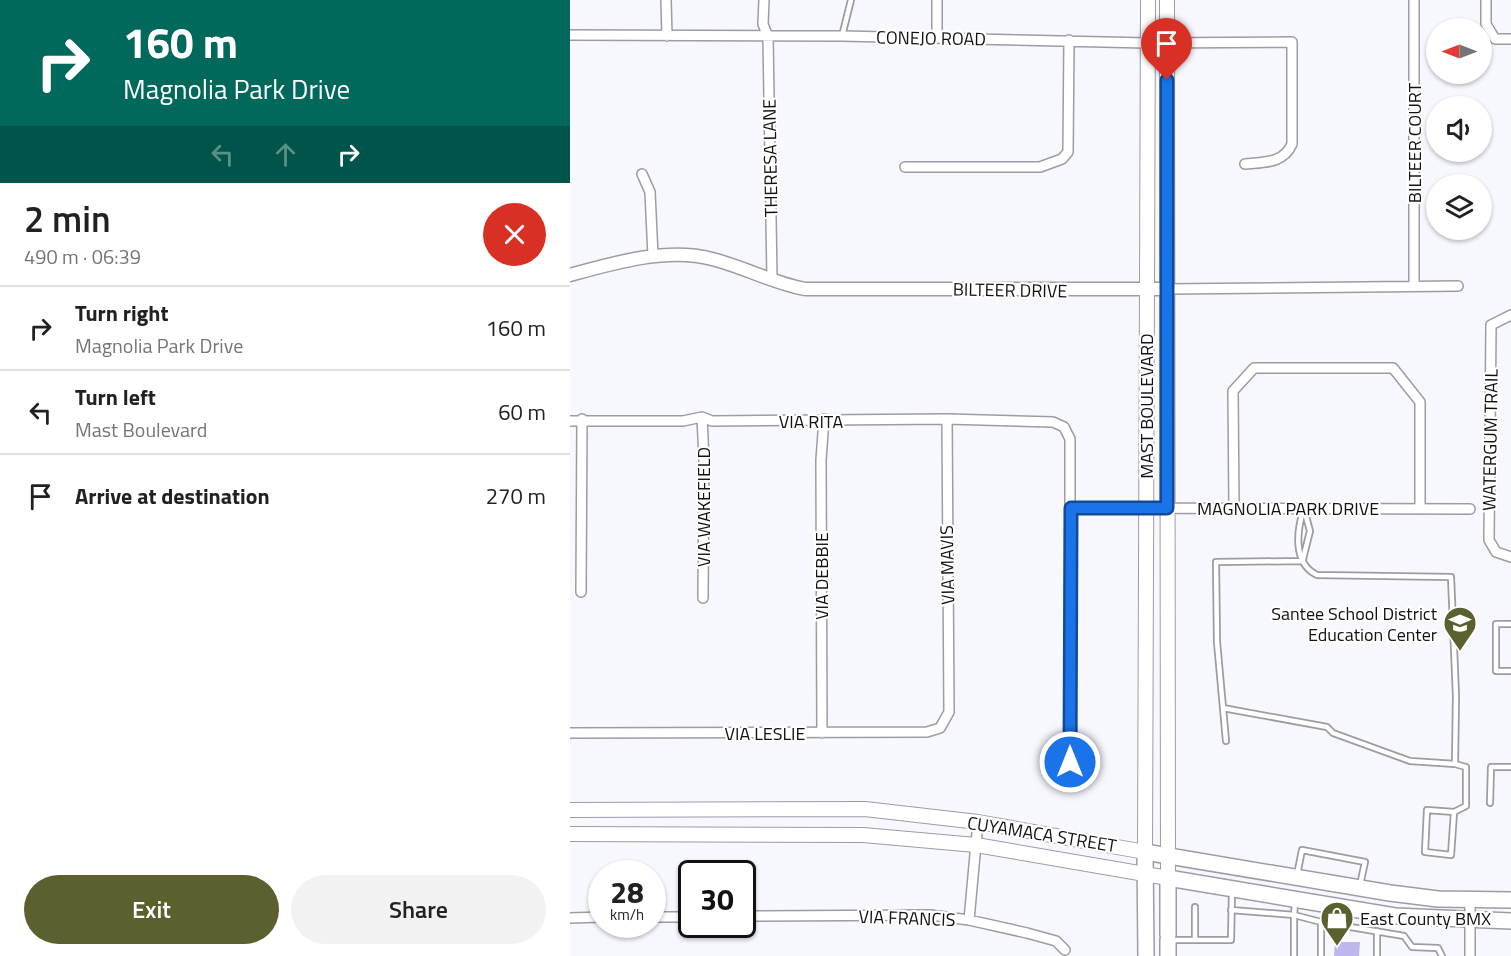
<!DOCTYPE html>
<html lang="en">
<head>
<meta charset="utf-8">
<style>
	body { margin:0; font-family:"Titillium Web",sans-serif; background:#f2f2f2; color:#202124; height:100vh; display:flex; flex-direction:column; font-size:22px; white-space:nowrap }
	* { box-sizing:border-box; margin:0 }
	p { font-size:20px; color:#757577 }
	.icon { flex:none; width:33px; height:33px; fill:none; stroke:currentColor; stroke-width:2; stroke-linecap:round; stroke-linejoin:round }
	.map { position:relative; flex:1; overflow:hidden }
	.drawer { display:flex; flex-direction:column; background:#fff; width:570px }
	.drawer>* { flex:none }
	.hud { background:#00695c; color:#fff; overflow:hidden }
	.needle { width:39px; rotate:270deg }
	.fabs { position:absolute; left:856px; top:18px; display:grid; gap:12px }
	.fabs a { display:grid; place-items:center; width:66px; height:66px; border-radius:50%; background:#fff; box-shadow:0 2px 4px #0004; font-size:30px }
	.speed { position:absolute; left:18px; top:860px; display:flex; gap:12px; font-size:30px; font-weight:700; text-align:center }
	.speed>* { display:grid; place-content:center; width:78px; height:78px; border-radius:50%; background:#fff; box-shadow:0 2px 4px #0004; line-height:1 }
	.speed small { font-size:15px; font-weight:400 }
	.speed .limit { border:3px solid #111; border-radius:9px; background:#fff; color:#111 }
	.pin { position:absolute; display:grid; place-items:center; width:51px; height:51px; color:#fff; margin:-62px -26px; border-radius:50% 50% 50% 0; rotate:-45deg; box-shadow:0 0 6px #0007 }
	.pin .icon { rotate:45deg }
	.me { position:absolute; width:66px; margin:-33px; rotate:0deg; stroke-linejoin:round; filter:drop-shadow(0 0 4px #0008) }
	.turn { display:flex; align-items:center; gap:21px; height:126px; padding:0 24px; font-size:27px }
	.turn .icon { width:78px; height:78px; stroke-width:2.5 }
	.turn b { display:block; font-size:42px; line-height:51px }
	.lanes { display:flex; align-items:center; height:57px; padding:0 24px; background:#0003; justify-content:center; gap:30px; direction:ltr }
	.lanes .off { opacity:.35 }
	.round { display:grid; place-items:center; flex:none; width:63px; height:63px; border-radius:32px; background:#f2f2f2 }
	.summary { display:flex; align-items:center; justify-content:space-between; height:102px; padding:0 24px }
	h1 { font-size:36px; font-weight:600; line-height:45px }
	.button { display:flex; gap:12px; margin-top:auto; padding:12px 24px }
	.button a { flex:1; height:69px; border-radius:36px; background:#5b602e; color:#fff; font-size:24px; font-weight:600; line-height:69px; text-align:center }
	.button a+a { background:#f2f2f2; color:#202124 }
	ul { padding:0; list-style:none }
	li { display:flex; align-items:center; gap:18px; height:84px; padding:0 24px; border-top:2px solid #e0e0e0 }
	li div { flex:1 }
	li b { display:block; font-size:22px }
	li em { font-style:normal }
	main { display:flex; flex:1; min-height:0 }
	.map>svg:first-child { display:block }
	.building { fill:#bcb8ee }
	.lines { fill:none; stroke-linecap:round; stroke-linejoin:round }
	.service-casing { stroke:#9d9ca5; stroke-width:8 }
	.minor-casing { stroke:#9d9ca5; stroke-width:12 }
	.tertiary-casing { stroke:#9d9ca5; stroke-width:15 }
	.secondary-casing { stroke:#9d9ca5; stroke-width:16 }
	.primary-casing { stroke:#9d9ca5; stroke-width:18 }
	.service { stroke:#fff; stroke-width:4.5 }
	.minor { stroke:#fff; stroke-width:9 }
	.tertiary { stroke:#fff; stroke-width:12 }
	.secondary { stroke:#fff; stroke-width:14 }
	.primary { stroke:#fff; stroke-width:15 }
	.route-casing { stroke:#114b97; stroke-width:15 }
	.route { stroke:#1a73e8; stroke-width:10 }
	.labels { text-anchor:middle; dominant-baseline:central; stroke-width:4.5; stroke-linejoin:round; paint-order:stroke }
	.street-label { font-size:18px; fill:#111114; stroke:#fff }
	.poi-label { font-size:18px; fill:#111114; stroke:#fff; text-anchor:end }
</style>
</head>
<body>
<main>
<section class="drawer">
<div class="hud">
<div class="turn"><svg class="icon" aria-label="right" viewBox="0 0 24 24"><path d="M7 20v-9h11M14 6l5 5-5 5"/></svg><div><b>160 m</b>Magnolia Park Drive</div></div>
<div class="lanes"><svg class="icon off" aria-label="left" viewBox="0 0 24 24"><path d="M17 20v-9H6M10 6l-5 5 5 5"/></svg><svg class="icon off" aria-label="ahead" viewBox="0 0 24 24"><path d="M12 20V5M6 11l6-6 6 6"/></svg><svg class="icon" aria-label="right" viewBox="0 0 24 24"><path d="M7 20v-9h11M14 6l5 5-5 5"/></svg></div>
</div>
<div class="summary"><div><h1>2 min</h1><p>490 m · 06:39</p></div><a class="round" style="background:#d93025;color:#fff"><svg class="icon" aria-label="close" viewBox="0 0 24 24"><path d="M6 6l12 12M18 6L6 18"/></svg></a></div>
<ul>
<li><svg class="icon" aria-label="right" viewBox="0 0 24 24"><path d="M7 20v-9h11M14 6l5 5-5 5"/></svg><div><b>Turn right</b><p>Magnolia Park Drive</p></div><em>160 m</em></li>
<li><svg class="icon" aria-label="left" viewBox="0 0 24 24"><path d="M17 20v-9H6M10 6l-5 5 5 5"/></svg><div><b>Turn left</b><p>Mast Boulevard</p></div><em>60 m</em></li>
<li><svg class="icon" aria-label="arrive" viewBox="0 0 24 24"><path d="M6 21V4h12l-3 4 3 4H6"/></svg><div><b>Arrive at destination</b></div><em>270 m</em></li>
</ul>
<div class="button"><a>Exit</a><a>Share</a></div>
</section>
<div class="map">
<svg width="941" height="956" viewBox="0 0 941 956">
	<rect width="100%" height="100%" fill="#f7f7fe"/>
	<path class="building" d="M765,942H790L789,956H764Z"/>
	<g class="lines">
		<g class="service-casing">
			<path id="service" d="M272,36L281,0
				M734,508C727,529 722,563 747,575L881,577L886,696L885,764
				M733,559L740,531L734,509
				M941,624H926V671H941
				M653,708L757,727L763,733L840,761L885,764L896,767V806L884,812L881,855L855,852L857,810L884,812
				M656,741L647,642L646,562L733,561
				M920,803L921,767H941
				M727,875L732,850L795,862L790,885
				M625,907V940
				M661,910L724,915L725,903
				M751,922L834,936L842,947L868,948L872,956
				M601,940H661L662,891
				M724,956V915L751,922V956
				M807,956V931"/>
		</g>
		<g class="minor-casing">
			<path id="minor" d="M96,0L97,36
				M194,0L193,24L198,37L202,278
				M367,0V38
				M844,0V286
				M916,0V24L925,39H941
				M0,35L272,36L577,43L722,42V144C713,164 694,162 675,164
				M335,167H470L492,159L498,152L499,40
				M72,174L80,192L83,256
				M596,289L888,286
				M941,315L921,325L919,540L926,552L941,557
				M132,417L134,459L133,598
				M0,421H113L132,417L142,421L377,419L483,422L494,427L500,439V762L489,781
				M501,508L900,509
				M664,508L663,391L684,368H823L850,402V508
				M11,592L12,419
				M0,733L357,732L370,728L379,712L377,419
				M252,733L251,460L254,419
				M172,916L360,915L399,920L457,933L486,941L495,950
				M82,917H122
				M0,918L32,917
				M399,920L408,822
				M900,956V900"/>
		</g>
		<g class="tertiary-casing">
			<path id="tertiary" d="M0,275C43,263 98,247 142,259C174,267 203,283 235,289H596"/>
		</g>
		<g class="secondary-casing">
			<path id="secondary" d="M0,810L295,809L408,822L575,852L578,0
				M0,834L293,835L406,845L598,878L597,0"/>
		</g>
		<g class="primary-casing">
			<path id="primary" d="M598,935V878L825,916L941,921
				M576,956L575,852L820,893L868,899L941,900
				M598,956V940"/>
		</g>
		<use href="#service" class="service"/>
		<use href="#minor" class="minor"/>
		<use href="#tertiary" class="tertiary"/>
		<use href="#secondary" class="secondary"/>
		<use href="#primary" class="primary"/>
	</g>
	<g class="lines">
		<g class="route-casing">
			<path id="route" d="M500,762L501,508H597V80"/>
		</g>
		<use href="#route" class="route"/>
	</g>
	<defs>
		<g id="school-pin" transform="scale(1.725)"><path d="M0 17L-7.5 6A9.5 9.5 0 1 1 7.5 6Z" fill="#5b602e" stroke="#fff"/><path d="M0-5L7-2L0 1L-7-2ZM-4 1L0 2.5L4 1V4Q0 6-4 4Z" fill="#fff"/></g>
		<g id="shop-pin" transform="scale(1.725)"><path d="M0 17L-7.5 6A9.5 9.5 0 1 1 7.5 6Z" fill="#5b602e" stroke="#fff"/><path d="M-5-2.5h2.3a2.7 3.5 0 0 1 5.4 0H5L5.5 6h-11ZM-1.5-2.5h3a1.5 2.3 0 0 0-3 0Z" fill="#fff"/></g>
	</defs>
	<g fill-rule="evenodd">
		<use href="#school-pin" x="890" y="623"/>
		<use href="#shop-pin" x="767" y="918"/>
	</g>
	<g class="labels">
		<g class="street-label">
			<text transform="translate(361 38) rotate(1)">CONEJO ROAD</text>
			<text transform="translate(844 143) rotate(-90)">BILTEER COURT</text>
			<text transform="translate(200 158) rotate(-91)">THERESA LANE</text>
			<text transform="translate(440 290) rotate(1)">BILTEER DRIVE</text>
			<text transform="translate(576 406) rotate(-90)">MAST BOULEVARD</text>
			<text x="241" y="421">VIA RITA</text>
			<text transform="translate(920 440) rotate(-89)">WATERGUM TRAIL</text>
			<text transform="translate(133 507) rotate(-90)">VIA WAKEFIELD</text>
			<text x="718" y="508">MAGNOLIA PARK DRIVE</text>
			<text transform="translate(377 565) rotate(-91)">VIA MAVIS</text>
			<text transform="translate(251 576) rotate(-90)">VIA DEBBIE</text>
			<text x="195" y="733">VIA LESLIE</text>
			<text transform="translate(472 834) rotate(9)">CUYAMACA STREET</text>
			<text transform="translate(337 918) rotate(2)">VIA FRANCIS</text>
		</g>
		<g class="poi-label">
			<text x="867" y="613">Santee School District<tspan x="867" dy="21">Education Center</tspan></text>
			<text x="790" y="918" text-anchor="start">East County BMX</text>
		</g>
	</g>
</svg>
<div class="fabs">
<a><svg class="needle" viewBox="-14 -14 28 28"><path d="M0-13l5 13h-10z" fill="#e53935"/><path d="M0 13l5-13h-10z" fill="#757577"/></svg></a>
<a><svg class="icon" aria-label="sound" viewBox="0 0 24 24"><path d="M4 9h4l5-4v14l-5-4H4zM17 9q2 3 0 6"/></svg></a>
<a><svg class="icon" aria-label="layers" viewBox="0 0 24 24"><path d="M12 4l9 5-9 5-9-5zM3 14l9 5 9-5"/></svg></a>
</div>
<div class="speed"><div>28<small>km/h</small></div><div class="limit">30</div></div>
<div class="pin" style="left:597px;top:80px;background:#d93025"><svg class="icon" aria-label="arrive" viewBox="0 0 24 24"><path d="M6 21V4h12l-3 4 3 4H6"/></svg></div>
<svg class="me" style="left:500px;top:762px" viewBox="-20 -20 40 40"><circle r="17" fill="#1a73e8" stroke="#fff" stroke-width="3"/><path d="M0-11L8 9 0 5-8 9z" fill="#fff"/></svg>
</div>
</main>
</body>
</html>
